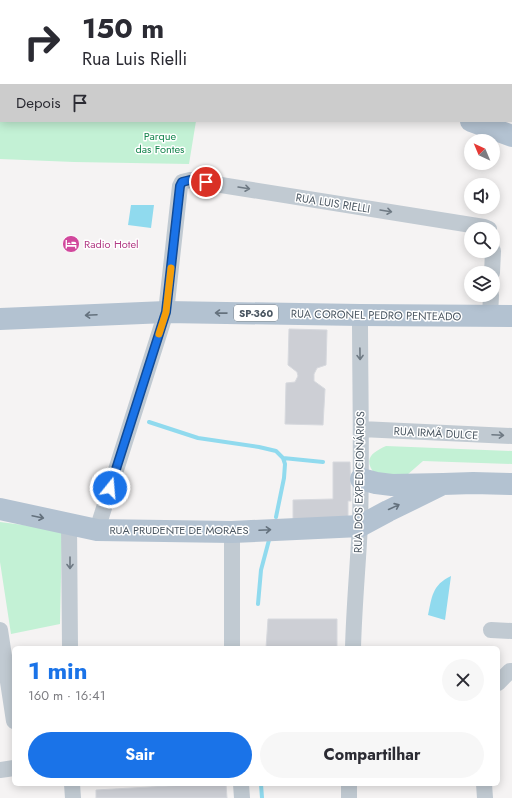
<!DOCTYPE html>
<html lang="pt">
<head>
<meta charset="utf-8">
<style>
	body { margin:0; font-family:Jost,sans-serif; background:#f7f7f7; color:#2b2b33; height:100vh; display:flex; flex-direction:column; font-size:15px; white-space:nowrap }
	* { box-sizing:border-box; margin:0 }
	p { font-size:13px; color:#7c7c81 }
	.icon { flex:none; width:22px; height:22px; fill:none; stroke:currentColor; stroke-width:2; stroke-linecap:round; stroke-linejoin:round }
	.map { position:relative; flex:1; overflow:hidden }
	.side { position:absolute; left:12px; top:646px; width:488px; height:140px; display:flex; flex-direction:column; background:#fff; border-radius:6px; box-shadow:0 2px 10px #0003 }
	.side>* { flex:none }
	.guide { position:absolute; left:0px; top:0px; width:512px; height:122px; box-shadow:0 2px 10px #0003; background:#fff; color:#2b2b33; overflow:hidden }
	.needle { width:26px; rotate:316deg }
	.tools { position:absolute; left:464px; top:134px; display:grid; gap:8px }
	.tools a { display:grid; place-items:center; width:36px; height:36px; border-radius:50%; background:#fff; box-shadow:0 2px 10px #0003; font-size:20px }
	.pin { position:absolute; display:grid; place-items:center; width:34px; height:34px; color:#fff; margin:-17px; border:2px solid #fff; border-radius:50%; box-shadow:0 1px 4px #0007 }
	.me { position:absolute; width:44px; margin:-22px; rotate:17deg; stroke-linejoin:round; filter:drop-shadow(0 0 3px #0008) }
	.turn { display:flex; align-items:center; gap:14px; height:84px; padding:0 16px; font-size:18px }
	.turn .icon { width:52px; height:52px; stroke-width:2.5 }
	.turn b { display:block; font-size:28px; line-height:34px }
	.then { display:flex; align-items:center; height:38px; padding:0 16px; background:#0003; gap:8px; font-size:15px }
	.round { display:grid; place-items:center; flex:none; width:42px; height:42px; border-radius:21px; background:#f7f7f7 }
	.overview { display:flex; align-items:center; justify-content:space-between; height:68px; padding:0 16px }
	h1 { font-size:24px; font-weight:700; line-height:30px; color:#1a73e8 }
	.primary-button { display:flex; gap:8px; margin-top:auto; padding:8px 16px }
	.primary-button a { flex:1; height:46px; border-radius:24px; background:#1a73e8; color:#fff; font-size:16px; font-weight:700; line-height:46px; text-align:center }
	.primary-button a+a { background:#f7f7f7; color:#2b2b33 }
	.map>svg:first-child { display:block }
	.green { fill:#c3f1d5 }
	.water { fill:#90daee }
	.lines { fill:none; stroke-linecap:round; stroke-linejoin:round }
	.stream { stroke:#90daee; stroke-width:4 }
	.building { fill:#cdcfd5; stroke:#d7d9de }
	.street { stroke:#c1cad2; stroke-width:16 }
	.primary { stroke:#b3c2d1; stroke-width:22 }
	.oneway { stroke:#6e7983 }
	.oneway2 { stroke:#64717d }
	.route-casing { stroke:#114b97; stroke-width:10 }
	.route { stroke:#1a73e8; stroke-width:7 }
	.slow { stroke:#f59e0b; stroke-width:7 }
	.labels { text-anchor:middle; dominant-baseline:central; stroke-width:3; stroke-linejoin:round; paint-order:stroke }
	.shield { fill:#fff; stroke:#808990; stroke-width:1 }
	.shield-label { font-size:10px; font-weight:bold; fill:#4a5661 }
	.park-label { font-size:11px; fill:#17864f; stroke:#fff }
	.street-label { font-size:11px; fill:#4a5661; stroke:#fff }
	.hotel-label { font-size:11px; fill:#b23c85; stroke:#fff; text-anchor:start }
</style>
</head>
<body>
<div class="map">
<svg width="512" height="798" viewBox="0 0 512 798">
	<rect width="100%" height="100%" fill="#f5f3f3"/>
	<path class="green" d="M0,0H246V1H1V121H196L189,164L74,162L0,159Z
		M320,0H512V103H511V1H321Z
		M386,446L512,451V464L423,461L407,475L374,473C363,458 373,452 386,446Z
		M0,522L62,530L60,624L11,634L0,562Z"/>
	<path class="water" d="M131,205H154L151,228L128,225Z
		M451,576L445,620L428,615C432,597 432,585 451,576Z"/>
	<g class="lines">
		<path class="stream" d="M149,422L198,438L259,447L276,451L283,458L285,464L284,478L276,517
			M283,458L323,462
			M258,604L261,570L269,540
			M261,784L262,798"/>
	</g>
	<path class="building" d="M289,329L327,330L326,365L317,368L314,374V381L325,389L323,425L285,424L286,383L295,382L298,376L297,372L288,365Z
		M333,462H350L351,501H348V519H293V500L333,499Z
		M268,619H337V648H266Z
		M204,784H226L227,798H96V790Z"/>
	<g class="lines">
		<path class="street" d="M492,273L493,251
			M490,316L491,295
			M361,429L512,436
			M69,524L70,648
			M97,530L166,312L180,186L182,182L190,180L484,227L489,229
			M232,532V648
			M0,630L14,721
			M491,630L512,631
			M353,648C354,607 358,565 360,524C362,454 360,385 360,315
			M498,683L510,671H512
			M0,770L14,768
			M72,784L73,798
			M241,784L242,798
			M484,784L485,798
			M349,798V784"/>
		<path class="primary" d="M256,0L257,1
			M471,121L512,136
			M0,319L166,312L360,315L512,316
			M361,479L376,483L392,485L443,484L473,483L512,484
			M0,509L97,530L232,532L360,526L388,511L443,484"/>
	</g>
	<defs><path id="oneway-shaft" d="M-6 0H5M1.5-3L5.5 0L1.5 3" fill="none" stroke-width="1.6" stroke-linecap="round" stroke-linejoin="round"/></defs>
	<g class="oneway">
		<use href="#oneway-shaft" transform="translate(244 188) rotate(9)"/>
		<use href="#oneway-shaft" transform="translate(386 211) rotate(9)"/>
		<use href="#oneway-shaft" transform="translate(360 354) rotate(89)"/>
		<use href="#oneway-shaft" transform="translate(498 435) rotate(3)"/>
		<use href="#oneway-shaft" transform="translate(70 563) rotate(90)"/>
	</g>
	<g class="oneway2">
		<use href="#oneway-shaft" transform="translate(221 313) rotate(-179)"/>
		<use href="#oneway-shaft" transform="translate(91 315) rotate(177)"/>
		<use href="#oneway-shaft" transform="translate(394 507) rotate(-25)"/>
		<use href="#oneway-shaft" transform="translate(38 517) rotate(12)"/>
		<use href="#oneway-shaft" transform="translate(265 530) rotate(-3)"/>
	</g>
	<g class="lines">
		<g class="route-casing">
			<path id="route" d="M110,488L166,312L180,186L182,182L190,180L206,182"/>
		</g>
		<use href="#route" class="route"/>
		<path class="slow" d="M159,334L166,312L171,268"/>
	</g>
	<defs>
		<g id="hotel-disc" transform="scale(0.9)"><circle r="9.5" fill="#d1479c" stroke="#fff"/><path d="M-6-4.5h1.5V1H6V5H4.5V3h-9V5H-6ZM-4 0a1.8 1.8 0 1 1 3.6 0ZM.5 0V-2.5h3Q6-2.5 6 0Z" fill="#fff"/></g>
	</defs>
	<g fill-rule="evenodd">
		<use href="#hotel-disc" x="71" y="244"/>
	</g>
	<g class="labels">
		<rect class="shield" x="234" y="305" width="44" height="16" rx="3"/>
		<g class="shield-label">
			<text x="256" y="313">SP-360</text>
		</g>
		<g class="park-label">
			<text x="160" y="136">Parque<tspan x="160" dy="13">das Fontes</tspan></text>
		</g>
		<g class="street-label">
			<text transform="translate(333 203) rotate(9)">RUA LUIS RIELLI</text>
			<text transform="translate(376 315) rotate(1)">RUA CORONEL PEDRO PENTEADO</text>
			<text transform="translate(436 433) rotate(3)">RUA IRMÃ DULCE</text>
			<text transform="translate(359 482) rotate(-89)">RUA DOS EXPEDICIONÁRIOS</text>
			<text x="179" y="530">RUA PRUDENTE DE MORAES</text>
		</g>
		<g class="hotel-label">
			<text x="84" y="244">Radio Hotel</text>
		</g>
	</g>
</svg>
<div class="tools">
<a><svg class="needle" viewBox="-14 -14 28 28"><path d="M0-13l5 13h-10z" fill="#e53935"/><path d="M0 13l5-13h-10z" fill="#7c7c81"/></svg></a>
<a><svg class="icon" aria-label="sound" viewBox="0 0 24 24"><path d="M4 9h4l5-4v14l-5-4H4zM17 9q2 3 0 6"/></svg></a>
<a><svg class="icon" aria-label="search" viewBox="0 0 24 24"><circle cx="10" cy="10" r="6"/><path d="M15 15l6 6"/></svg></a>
<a><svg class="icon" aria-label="layers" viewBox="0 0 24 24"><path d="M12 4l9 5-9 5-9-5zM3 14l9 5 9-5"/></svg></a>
</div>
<div class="pin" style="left:206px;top:182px;background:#d93025"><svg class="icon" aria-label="arrive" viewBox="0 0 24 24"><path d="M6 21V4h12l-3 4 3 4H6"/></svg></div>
<svg class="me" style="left:110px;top:488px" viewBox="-20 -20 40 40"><circle r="17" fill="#1a73e8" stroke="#fff" stroke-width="3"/><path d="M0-11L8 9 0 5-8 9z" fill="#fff"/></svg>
<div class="guide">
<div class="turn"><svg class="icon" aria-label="right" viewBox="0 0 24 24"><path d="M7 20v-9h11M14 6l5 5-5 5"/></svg><div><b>150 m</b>Rua Luis Rielli</div></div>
<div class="then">Depois<svg class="icon" aria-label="arrive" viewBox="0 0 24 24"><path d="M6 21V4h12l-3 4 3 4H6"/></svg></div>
</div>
<section class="side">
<div class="overview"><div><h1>1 min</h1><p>160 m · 16:41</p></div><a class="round"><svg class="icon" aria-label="close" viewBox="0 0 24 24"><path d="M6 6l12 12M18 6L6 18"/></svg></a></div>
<div class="primary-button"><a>Sair</a><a>Compartilhar</a></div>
</section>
</div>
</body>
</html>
